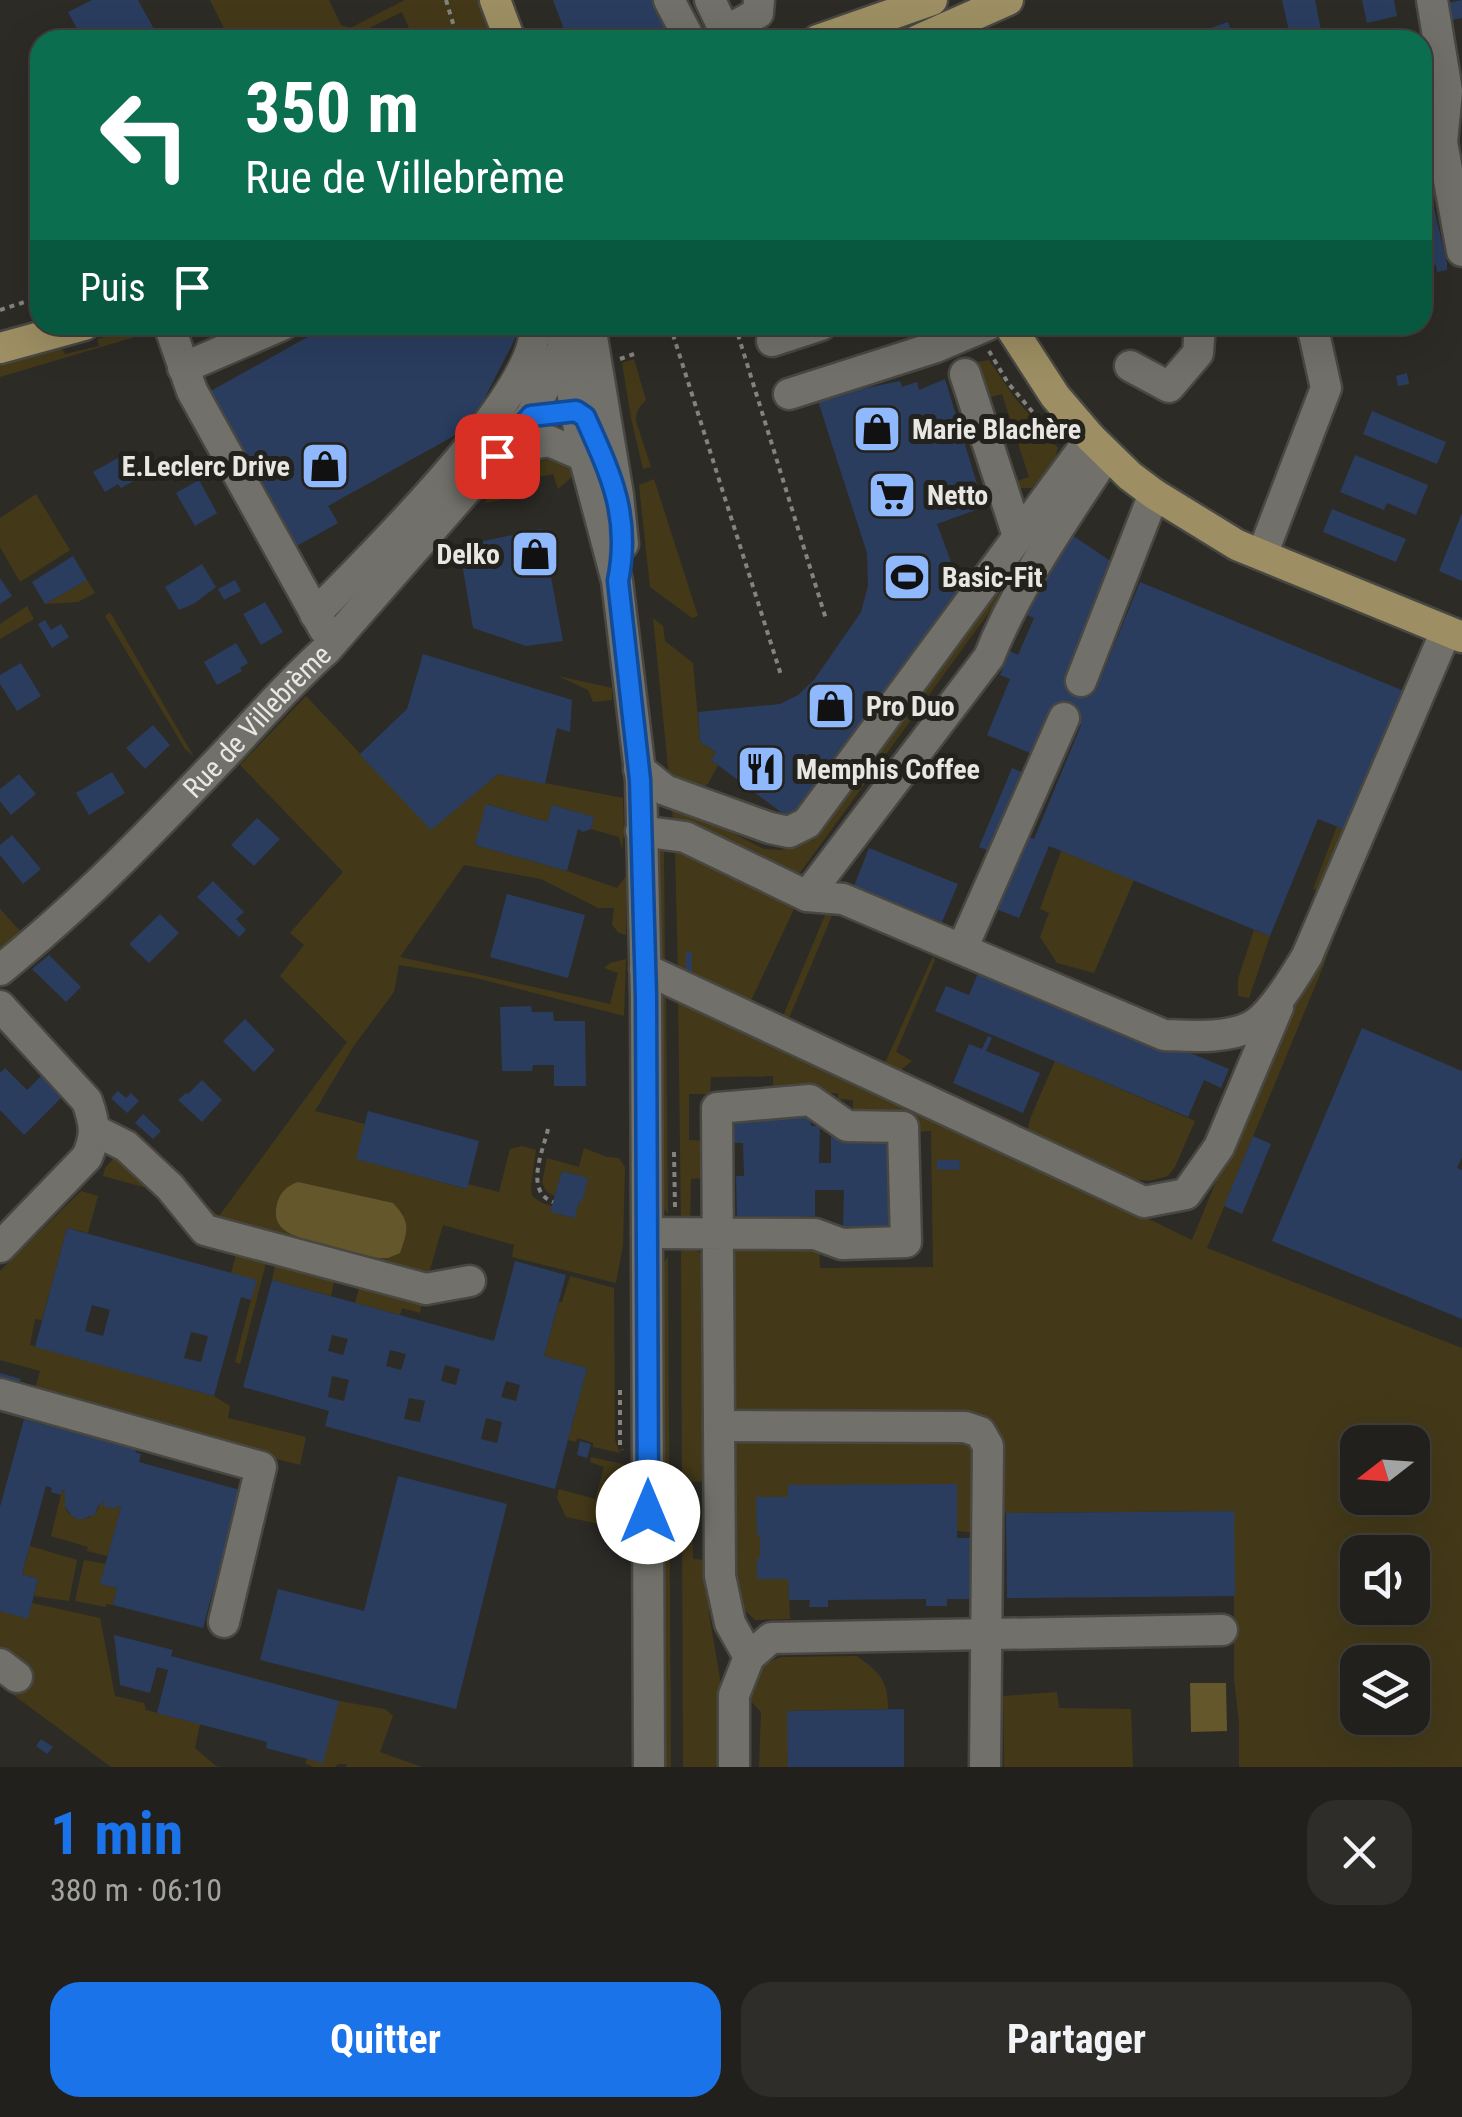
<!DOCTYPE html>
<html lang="fr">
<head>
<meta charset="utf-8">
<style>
	body { margin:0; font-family:"Roboto Condensed",sans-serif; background:#2e2d29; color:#f1f3f6; height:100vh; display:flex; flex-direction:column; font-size:38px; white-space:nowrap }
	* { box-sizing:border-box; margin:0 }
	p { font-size:32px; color:#a2a3a3 }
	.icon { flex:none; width:55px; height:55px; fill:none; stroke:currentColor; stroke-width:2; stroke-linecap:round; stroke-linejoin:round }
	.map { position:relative; height:1767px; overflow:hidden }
	.panel { display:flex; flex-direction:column; background:#22201c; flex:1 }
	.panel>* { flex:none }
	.guide { position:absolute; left:30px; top:30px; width:1402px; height:305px; border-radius:30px; box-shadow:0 10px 40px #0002,0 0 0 2px #3f3e3b; background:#0b6e4f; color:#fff; overflow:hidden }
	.needle { width:65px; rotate:253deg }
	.tools { position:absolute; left:1340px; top:1425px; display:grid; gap:20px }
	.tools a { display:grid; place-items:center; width:90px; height:90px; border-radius:20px; background:#22201c; box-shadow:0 10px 40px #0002,0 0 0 2px #3f3e3b; font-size:50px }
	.pin { position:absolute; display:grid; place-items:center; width:85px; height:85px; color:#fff; margin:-42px; border-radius:20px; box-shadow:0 5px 15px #0006 }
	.me { position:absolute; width:110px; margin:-55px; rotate:0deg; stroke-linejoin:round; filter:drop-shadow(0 0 8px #0008) }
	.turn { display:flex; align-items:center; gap:35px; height:210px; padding:0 50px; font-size:45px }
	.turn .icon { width:130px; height:130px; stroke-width:2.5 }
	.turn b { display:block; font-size:70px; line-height:85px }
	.then { display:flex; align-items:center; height:95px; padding:0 50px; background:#0003; gap:20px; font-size:38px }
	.round { display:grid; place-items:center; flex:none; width:105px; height:105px; border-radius:30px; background:#2e2d29 }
	.overview { display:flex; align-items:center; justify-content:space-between; height:170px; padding:0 50px }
	h1 { font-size:60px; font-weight:700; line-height:75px; color:#1a73e8 }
	.primary-button { display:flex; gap:20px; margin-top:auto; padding:20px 50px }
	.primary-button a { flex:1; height:115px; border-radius:30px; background:#1a73e8; color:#fff; font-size:40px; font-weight:700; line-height:115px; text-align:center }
	.primary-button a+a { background:#2e2d29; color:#f1f3f6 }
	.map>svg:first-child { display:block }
	.green { fill:#433919; fill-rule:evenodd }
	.water { fill:#64572b }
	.building { fill:#2a3d5f; fill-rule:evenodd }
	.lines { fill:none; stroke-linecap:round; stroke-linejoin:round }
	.minor-casing { stroke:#484742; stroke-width:35 }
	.major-casing { stroke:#484742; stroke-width:35 }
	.path { stroke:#84837e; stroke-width:4; stroke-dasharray:5 5; stroke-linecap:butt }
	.minor { stroke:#72706a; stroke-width:30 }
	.major { stroke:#9d8f63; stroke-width:30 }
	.route-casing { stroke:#114b97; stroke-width:25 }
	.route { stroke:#1a73e8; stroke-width:18 }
	.labels { text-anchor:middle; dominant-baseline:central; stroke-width:10; stroke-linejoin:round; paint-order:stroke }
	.poi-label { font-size:28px; font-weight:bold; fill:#e8e7e3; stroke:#23221c; text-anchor:start }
	.street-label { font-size:28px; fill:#e8e7e3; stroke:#23221c }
</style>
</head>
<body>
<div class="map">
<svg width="1462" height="1767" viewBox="0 0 1462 1767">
	<rect width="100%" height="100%" fill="#2d2b26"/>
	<path class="green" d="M210,0H329L341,25L350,28L405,0H477L486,21L490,40H414L402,12L345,40H230Z
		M148,327L151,337H135L0,377V364L62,348L65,354L99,346L97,339Z
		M634,359L646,400C639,407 636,411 636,421L651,467L643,469L631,418L622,363Z
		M989,360L1014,397L1058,448L1055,458L1032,488H1018L1014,482L1029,477L1002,394L987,398L977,362Z
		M554,459L571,466L573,476L558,489L553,474L499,485L501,500L484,503L512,465Z
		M654,479L698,616L692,618L650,587L639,485Z
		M36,494L70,550L20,582L0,547V518Z
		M1046,523L1016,575L792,884L673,824L672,802L764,849L782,850L806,838L813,841Z
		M87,580L95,593L78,602L45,604Z
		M27,606L34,619L0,639V624Z
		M110,612L194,757L185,749L105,616Z
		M653,618L663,626L665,641L693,663L700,742L716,752L711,760L718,765L708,784L699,790L669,777Z
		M558,676L612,688V700L593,702L588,690Z
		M306,696L431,829L498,774L623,798L624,832L622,850L619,837L591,829L594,817L552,805L547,822L487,804L475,845L567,871L617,888L627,875L626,935L619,933L612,925L614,908H598L541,879L464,865L400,957L610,1004L618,973L604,968L610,963L626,959L624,1016L476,978L399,965L394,992L353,1047L315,1111L365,1124L357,1159L466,1189L468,1184L499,1192L510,1149L522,1146L536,1150L531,1186L532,1196L542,1203L552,1206L551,1212L574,1218L579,1201H582L587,1178L562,1171L555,1196L547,1192L542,1183L547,1158L579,1167L584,1148L607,1157L619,1158L625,1167L623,1245L616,1283L512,1257L514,1245L443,1225L427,1280L212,1220L170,1174L219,1216L347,1042L280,976L304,945L290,933L343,872L240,765Z
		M1337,826L1346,830L1320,891L1313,889Z
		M675,845L787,897L794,909L748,1007L781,1021L827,910L833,913L787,1023L884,1065L933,956L935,960L896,1052L912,1061L902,1069L884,1071L678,976Z
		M664,847L665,966L659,957L655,855Z
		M1061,851L1134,880L1094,973L1057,963L1040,937L1049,913L1040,909Z
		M1364,859L1323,967L1207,1248L1462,1348V1767H1239V1724L1234,1678V1511L1006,1513L998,1511L1002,1445L747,1415L729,1408L731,1252L738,1245L819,1244L820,1268L933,1267L931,1131L916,1132L915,1117H853V1100L838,1099V1093H773V1076L711,1077L710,1094H689V1140L707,1141V1178L691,1179L690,1225L681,1223L678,994L692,998L1192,1240L1296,986ZM1358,1442H1412V1498H1358ZM1358,1552H1412V1608H1358ZM1358,1662H1412V1718H1358Z
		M0,909L22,933L0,951Z
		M1254,930L1270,936L1249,998L1238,996V979Z
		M666,996L668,1214L659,1201L661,999Z
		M1055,1061L1195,1121L1175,1167L1168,1176L1149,1181L1091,1173L1026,1139L1030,1119Z
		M119,1152L158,1191L103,1176L105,1168Z
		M81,1191L98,1196L88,1233L67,1228L42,1320L35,1319L30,1345L214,1396L230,1406L228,1418L306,1437L300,1465L33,1396L40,1371L0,1360V1271Z
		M238,1247L268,1255L240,1364L235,1362L256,1280L231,1273Z
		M690,1248L699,1252L708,1263L710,1481L692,1482L693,1559L709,1560V1614L723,1696V1767H683L681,1250Z
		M668,1256L671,1767H660L656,1276Z
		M277,1258L336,1273L331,1296L272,1280Z
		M570,1276L614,1288L615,1440L620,1453L593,1447V1443L578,1438L575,1442L568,1440L587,1368L544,1356L559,1302H562Z
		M361,1280L423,1297L420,1313L402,1308L400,1315L355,1303Z
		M732,1436H966L978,1451L977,1533L957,1531L788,1485V1497L757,1498V1535H760V1558L757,1559L758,1579H788L790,1619L755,1620L733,1598Z
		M591,1457L623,1464L627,1471V1530L566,1517L557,1498L559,1489L595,1499L604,1467L590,1462Z
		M62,1490L65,1491C65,1492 65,1505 65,1507C69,1519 85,1523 94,1514C98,1511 99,1505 102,1501L104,1502V1506L114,1509L115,1506L121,1507L108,1556L87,1551L88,1547L51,1536Z
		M30,1546L77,1560L69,1601L34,1596L38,1579L22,1574Z
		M84,1560L106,1564L100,1584L117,1588L113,1605L106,1604V1607L75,1601Z
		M32,1603L100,1618L115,1696L144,1703L146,1710L200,1724L195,1748L216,1766L221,1767H111L4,1688L0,1684V1611L27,1618Z
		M857,1656C880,1673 888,1680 888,1709L788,1711V1767H759L761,1712L745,1695L755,1668L781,1657Z
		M1057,1692L1059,1708L1131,1709L1133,1767H1004L1003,1696Z
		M339,1701L385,1709L393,1716L380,1752L422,1767H346L347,1764H338L335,1767H313L305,1763Z"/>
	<path class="water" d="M298,1182L393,1203C411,1222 408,1230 400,1253L388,1258H378C357,1253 293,1241 281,1227C275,1220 275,1212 277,1204C280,1192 287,1186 298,1182Z
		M1190,1683H1226L1227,1731L1191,1732Z"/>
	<path class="building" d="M92,0H138L160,40H83L68,12Z
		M553,0H660L676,32L655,40H568Z
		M1282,0H1315L1323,40H1291Z
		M1362,0H1394L1397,16L1367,23Z
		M1462,0V18L1446,21L1443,4Z
		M1228,22L1234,40H1198L1196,33Z
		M1432,200L1447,263V270L1437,272L1436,265L1422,268V202Z
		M1430,277L1434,292L1422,294V278Z
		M329,325H522L470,427L328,506L338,523L295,547L209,392Z
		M1407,373L1409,384L1398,386L1396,376Z
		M945,379L984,507L937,524L961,589L793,821L711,760L716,752L700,742L698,712L780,704L798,695L814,680L861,612L868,586L867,553L817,398L900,381L902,387L917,382L919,390Z
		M1372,411L1446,442L1437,464L1363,434Z
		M125,454L136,473L134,474L137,479L121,488L118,484L105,492L93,472Z
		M1355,455L1428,485L1416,515L1387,503L1384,510L1340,492Z
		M199,480L217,513L195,526L176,493Z
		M1332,509L1406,539L1396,562L1323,532Z
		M1462,513V581L1439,571Z
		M542,529L563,641L526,646L473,628L459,546Z
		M1066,531L1112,562L1066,674L1097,687L1140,582L1404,691L1346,830L1318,819L1270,936L1049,846L1019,918L993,908L1023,835L1034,839L1081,725L1049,712L1032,754L987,735L1010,679L1000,675L1010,651L1018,655L1034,618L1025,614Z
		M73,556L87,580L45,604L32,582Z
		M202,564L216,587L195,603L179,610L165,587Z
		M0,578L12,596L0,604Z
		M235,580L241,591L224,600L218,589Z
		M265,602L283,632L261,645L243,614Z
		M45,620L51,630L61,624L69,637L52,648L38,624Z
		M236,643L248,663L240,668L242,671L217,685L204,662Z
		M423,654L572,700L570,732L557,728L545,784L498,774L431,830L364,759L360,754L407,709Z
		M21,663L41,696L17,711L0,684V675Z
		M153,725L170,745L145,769L126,748Z
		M1012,768L1029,775L997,854L979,847Z
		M112,772L125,793L89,815L76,793Z
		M19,774L36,794L11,815L0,801V789Z
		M486,804L547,822L552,805L594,817L591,829L583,832L578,829L567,871L475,845Z
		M257,818L280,839L254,866L231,845Z
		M12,835L41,869L23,884L0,855V845Z
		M869,848L958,884L942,922L854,886Z
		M213,881L244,912L236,919L246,930L239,937L197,897Z
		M507,894L585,915L568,978L490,957Z
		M160,914L179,933L149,963L129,944Z
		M686,952H692V972H686Z
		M49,955L81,987L66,1002L32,969Z
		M981,966L1229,1069L1221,1088L1204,1080L1188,1117L935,1011L946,986L969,995Z
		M531,1006L532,1012H553L554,1021H585L586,1086H554V1065H533L532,1071H502L500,1007Z
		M245,1019L275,1050L254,1072L223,1041Z
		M1362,1028L1462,1071V1157L1457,1168L1462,1170V1319L1272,1241Z
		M988,1036L992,1038L986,1051L1040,1073L1023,1113L953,1083L969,1044L982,1049Z
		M5,1068L27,1090L41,1076L61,1098L24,1135L0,1110V1073Z
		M202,1080L222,1100L202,1122L178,1100L186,1093L188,1094Z
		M118,1091L126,1098L131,1093L139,1101L127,1113L111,1098Z
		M368,1111L479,1141L467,1189L356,1159Z
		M143,1114L161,1131L153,1139L135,1123Z
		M810,1115L811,1126H820L819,1163H831V1136H893L892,1170H889V1181L892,1180V1230H843L844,1190H815V1216L801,1217V1221H760V1218H737L736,1176H744L743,1143H732V1121Z
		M1253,1136L1271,1144L1242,1214L1224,1206Z
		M937,1160H960L959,1170L937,1169Z
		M562,1171L588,1178L582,1202L579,1201L575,1218L550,1212Z
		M67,1228L257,1280L251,1300L241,1297L214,1396L35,1347ZM92,1305L110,1310L103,1336L85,1331ZM191,1332L208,1336L201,1362L184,1358Z
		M515,1261L566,1275L544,1356L587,1368L555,1489L325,1426L329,1411L243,1387L272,1280L494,1341ZM332,1335L348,1339L343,1355L328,1351ZM390,1350L406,1354L401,1370L386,1366ZM445,1365L460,1369L456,1385L441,1381ZM332,1376L349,1380L344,1401L328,1397ZM506,1381L520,1385L516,1401L501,1397ZM409,1398L425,1401L420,1422L404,1419ZM486,1418L502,1422L497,1443L481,1439Z
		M0,1373L21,1379L17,1392L0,1387Z
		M24,1419L45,1425L46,1421L55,1423L53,1427L137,1449L135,1452L141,1454L139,1462L240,1490L203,1628L113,1605L117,1588L100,1584L121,1507L115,1506V1509L103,1506L104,1502L102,1501L101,1505H99L94,1515L83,1519H78L72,1516L65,1507V1491L62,1490L61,1495L51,1492L52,1488L46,1486L22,1574L38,1579L28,1619L0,1611V1507Z
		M580,1441L591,1444L587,1458L577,1455Z
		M398,1476L507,1504L456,1709L260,1660L278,1589L364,1611Z
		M957,1484V1538H972V1599H947V1606H926V1599L828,1600V1607H809L810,1600H789L788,1579H757V1558H760V1535H757L756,1497H788V1485Z
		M1234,1511L1235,1596L1007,1598L1006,1513Z
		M114,1635L173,1650L171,1656L339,1701L323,1763L266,1748L267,1742L157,1713L168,1670L157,1667L150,1693L120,1685Z
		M904,1709V1767H788L787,1711Z
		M41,1739L53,1747L47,1754L36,1746Z"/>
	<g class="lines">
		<g class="minor-casing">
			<g id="minor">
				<path d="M669,0L690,40"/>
				<path d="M710,0L729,40"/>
				<path d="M1432,0L1447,91L1442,142L1462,251"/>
				<path d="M726,31L758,13L759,0"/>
				<path d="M169,325L192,391L324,629"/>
				<path d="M560,325L584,456L617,581L641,780L646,997L649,1767"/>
				<path d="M590,325L618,495L623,544"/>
				<path d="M772,341L821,325"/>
				<path d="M1130,366L1169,387L1198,353L1200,325"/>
				<path d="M183,368L282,325"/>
				<path d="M965,374L1018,536"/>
				<path d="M789,394L936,347L988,325"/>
				<path d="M497,456L526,445L549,441L584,456"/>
				<path d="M1262,555L1326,388L1313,329L1309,325"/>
				<path d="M315,614C363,565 544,389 534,325"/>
				<path d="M1081,681L1154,494"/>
				<path d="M639,769L665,790L770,828L789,832L807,823L1091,438"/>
				<path d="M641,831L685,837L807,896L843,899L1164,1035C1192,1036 1227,1039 1252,1026C1272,1015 1295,976 1307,956L1446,631"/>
				<path d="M807,896L989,657C1018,584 1065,519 1107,454"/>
				<path d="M962,949L1064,718"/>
				<path d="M645,969L1144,1202L1186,1194L1219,1147L1278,1007"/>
				<path id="s1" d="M0,970C82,904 156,827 229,750C261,716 291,681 326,650L531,416L564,346"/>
				<path d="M0,1006L87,1101C95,1124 97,1134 87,1157L0,1247"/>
				<path d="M94,1130L126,1146L170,1187L205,1230L426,1289L470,1281"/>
				<path d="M647,1233L815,1234L842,1244L906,1242L903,1127L847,1126L810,1100L717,1108L720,1576L730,1623L749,1657"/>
				<path d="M0,1394L261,1467L224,1622"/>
				<path d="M719,1426L965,1427L980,1432L988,1446L985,1767"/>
				<path d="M0,1664L17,1677"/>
				<path d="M734,1767V1695L749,1657L771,1638L1222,1630"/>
			</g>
		</g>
		<g class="major-casing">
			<path id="major" d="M495,0L510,40
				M818,40L932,0
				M918,40L1008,0
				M1009,325L1055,396L1091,438L1130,476L1154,494L1237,545L1462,637
				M0,348L84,325"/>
		</g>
		<path class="path" d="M446,0L458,40
			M0,310L40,297
			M670,325L781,675
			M735,325L826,619
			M989,351L1008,383L1059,443
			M620,359L634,354
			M548,1129C543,1151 524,1191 553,1202
			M674,1152L675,1207
			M620,1390V1445L622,1450"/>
		<use href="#minor" class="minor"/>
		<use href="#major" class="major"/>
	</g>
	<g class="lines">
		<g class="route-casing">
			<path id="route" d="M497,456L531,416L576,411L585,417C611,475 631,516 618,581L640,780L646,997L648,1512"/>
		</g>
		<use href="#route" class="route"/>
	</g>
	<defs>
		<g id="shop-square" transform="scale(2.5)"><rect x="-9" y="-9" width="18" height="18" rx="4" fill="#90b8fd" stroke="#23221c"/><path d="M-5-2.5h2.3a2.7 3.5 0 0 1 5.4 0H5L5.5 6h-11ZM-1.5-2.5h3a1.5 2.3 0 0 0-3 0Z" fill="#111"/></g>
		<g id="supermarket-square" transform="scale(2.5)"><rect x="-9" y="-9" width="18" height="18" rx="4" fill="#90b8fd" stroke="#23221c"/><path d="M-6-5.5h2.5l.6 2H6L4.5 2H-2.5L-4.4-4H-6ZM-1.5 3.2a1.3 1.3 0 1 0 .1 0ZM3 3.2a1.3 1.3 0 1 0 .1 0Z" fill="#111"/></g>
		<g id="stadium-square" transform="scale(2.5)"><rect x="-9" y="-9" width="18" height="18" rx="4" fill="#90b8fd" stroke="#23221c"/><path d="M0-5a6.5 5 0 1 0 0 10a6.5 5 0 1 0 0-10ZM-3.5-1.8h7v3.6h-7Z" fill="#111"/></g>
		<g id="restaurant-square" transform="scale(2.5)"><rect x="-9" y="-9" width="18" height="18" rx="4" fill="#90b8fd" stroke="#23221c"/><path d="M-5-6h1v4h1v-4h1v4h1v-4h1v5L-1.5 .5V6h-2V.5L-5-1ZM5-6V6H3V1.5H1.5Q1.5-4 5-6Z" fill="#111"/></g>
	</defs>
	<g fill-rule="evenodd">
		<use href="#shop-square" x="877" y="429"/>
		<use href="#shop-square" x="325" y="466"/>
		<use href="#supermarket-square" x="892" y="495"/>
		<use href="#shop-square" x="535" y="554"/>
		<use href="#stadium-square" x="907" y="577"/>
		<use href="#shop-square" x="831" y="706"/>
		<use href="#restaurant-square" x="761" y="769"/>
	</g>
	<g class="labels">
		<g class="poi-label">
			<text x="912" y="429">Marie Blachère</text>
			<text x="290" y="466" text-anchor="end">E.Leclerc Drive</text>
			<text x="927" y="495">Netto</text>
			<text x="500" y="554" text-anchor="end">Delko</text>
			<text x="942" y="577">Basic-Fit</text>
			<text x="866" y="706">Pro Duo</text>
			<text x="796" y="769">Memphis Coffee</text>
		</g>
		<g class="street-label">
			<text stroke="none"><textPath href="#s1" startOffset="358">Rue de Villebrème</textPath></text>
		</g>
	</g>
</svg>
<div class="tools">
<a><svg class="needle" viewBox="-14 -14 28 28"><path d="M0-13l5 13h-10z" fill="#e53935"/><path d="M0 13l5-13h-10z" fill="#a2a3a3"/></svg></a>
<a><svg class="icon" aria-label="sound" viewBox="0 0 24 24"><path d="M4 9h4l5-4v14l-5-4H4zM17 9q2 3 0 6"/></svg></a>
<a><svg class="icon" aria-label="layers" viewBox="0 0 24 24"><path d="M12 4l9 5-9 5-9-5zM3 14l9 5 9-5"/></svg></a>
</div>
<div class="pin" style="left:497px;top:456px;background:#d93025"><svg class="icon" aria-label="arrive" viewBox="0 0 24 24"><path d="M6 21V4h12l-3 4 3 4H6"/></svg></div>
<svg class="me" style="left:648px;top:1512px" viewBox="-20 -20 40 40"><circle r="19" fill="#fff"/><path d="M0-13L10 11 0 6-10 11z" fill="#1a73e8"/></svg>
<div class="guide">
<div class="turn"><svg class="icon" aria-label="left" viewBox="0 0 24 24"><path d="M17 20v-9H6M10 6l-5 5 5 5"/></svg><div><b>350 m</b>Rue de Villebrème</div></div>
<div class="then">Puis<svg class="icon" aria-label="arrive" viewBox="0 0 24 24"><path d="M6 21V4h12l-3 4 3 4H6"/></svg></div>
</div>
</div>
<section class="panel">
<div class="overview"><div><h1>1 min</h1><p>380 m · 06:10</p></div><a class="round"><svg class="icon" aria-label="close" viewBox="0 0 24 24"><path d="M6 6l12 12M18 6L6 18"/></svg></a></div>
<div class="primary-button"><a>Quitter</a><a>Partager</a></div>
</section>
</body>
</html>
